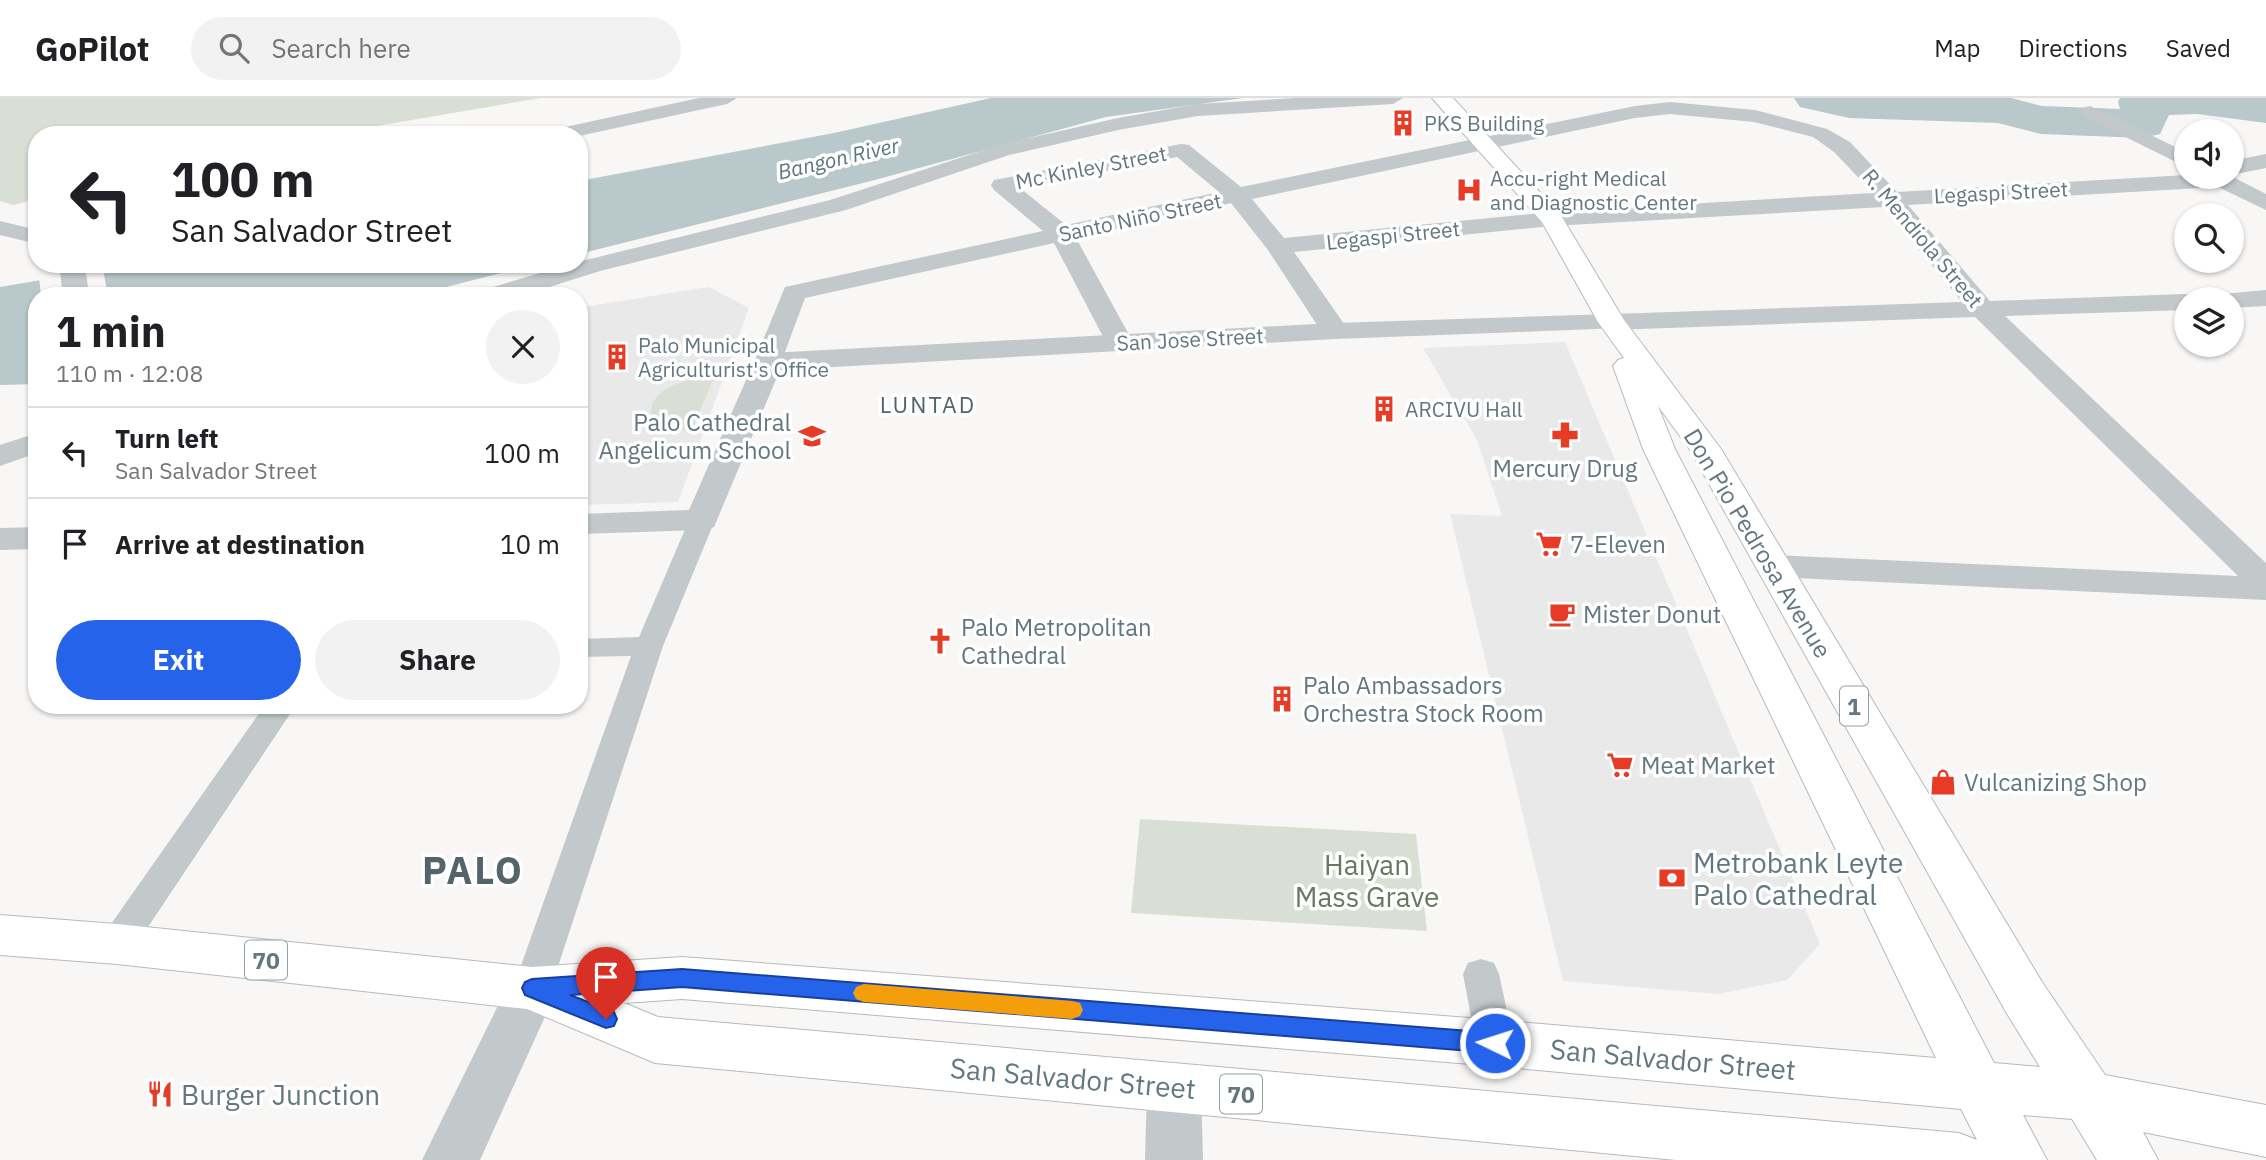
<!DOCTYPE html>
<html lang="en">
<head>
<meta charset="utf-8">
<style>
	body { margin:0; font-family:"IBM Plex Sans",sans-serif; background:#f2f2f2; color:#202124; height:100vh; display:flex; flex-direction:column; font-size:26px; white-space:nowrap }
	* { box-sizing:border-box; margin:0 }
	p { font-size:23px; color:#757577 }
	.icon { flex:none; width:38px; height:38px; fill:none; stroke:currentColor; stroke-width:2; stroke-linecap:round; stroke-linejoin:round }
	.map { position:relative; flex:1; overflow:hidden }
	.details { position:absolute; left:28px; top:189px; width:560px; height:427px; display:flex; flex-direction:column; background:#fff; border-radius:28px; box-shadow:0 2px 5px #0004 }
	.details>* { flex:none }
	.hud { position:absolute; left:28px; top:28px; width:560px; height:147px; border-radius:28px; box-shadow:0 2px 5px #0004; background:#fff; color:#202124; overflow:hidden }
	.controls { position:absolute; left:2174px; top:21px; display:grid; gap:14px }
	.controls a { display:grid; place-items:center; width:70px; height:70px; border-radius:50%; background:#fff; box-shadow:0 2px 5px #0004; font-size:35px }
	.pin { position:absolute; display:grid; place-items:center; width:60px; height:60px; color:#fff; margin:-72px -30px; border-radius:50% 50% 50% 0; rotate:-45deg; box-shadow:0 0 7px #0007 }
	.pin .icon { rotate:45deg }
	.me { position:absolute; width:77px; margin:-38px; rotate:274deg; stroke-linejoin:round; filter:drop-shadow(0 0 5px #0008) }
	.turn { display:flex; align-items:center; gap:24px; height:147px; padding:0 28px; font-size:32px }
	.turn .icon { width:91px; height:91px; stroke-width:2.5 }
	.turn b { display:block; font-size:49px; line-height:60px }
	.round { display:grid; place-items:center; flex:none; width:74px; height:74px; border-radius:37px; background:#f2f2f2 }
	.summary { display:flex; align-items:center; justify-content:space-between; height:119px; padding:0 28px }
	h1 { font-size:42px; font-weight:700; line-height:52px }
	.cta { display:flex; gap:14px; margin-top:auto; padding:14px 28px }
	.cta a { flex:1; height:80px; border-radius:42px; background:#2563eb; color:#fff; font-size:28px; font-weight:700; line-height:80px; text-align:center }
	.cta a+a { background:#f2f2f2; color:#202124 }
	ul { padding:0; list-style:none }
	li { display:flex; align-items:center; gap:21px; height:91px; padding:0 28px; border-top:2px solid #e0e0e0 }
	li div { flex:1 }
	li b { display:block; font-size:26px }
	li em { font-style:normal }
	header { display:flex; align-items:center; gap:42px; box-sizing:border-box; height:98px; padding:0 35px; background:#fff; border-bottom:2px solid #e0e0e0 }
	header strong { font-size:33px }
	nav { display:flex; gap:38px; margin-inline-start:auto; font-size:24px }
	.search { width:490px; height:63px; background:#f2f2f2; display:flex; align-items:center; gap:18px; box-sizing:border-box; padding:0 24px; border-radius:38px; color:#757577; font-size:26px }
	.map>svg:first-child { display:block }
	.built { fill:#e8e9e8 }
	.green { fill:#dadfd5 }
	.water { fill:#b9c8ca }
	.pier { fill:#f8f7f5 }
	.lines { fill:none; stroke-linecap:round; stroke-linejoin:round }
	.river { fill:#b9c8ca; fill-rule:evenodd }
	.trunk-casing { stroke:#b6babd; stroke-width:2 }
	.service { fill:#c3c8ca; fill-rule:evenodd }
	.pedestrian { fill:#c3c8ca; fill-rule:evenodd }
	.minor { fill:#c3c8ca; fill-rule:evenodd }
	.tertiary { fill:#c3c8ca; fill-rule:evenodd }
	.trunk { fill:#fff; fill-rule:evenodd }
	.route { fill:#2563eb; stroke:#184099; stroke-width:2 }
	.slow { fill:#f59e0b }
	.labels { text-anchor:middle; dominant-baseline:central; stroke-width:7; stroke-linejoin:round; paint-order:stroke }
	.far-poi-label { font-size:21px; fill:#627780; stroke:#fff; text-anchor:start }
	.far-water-label { font-size:21px; font-style:italic; fill:#5d767b; stroke:#fff }
	.far-street-label { font-size:21px; fill:#627780; stroke:#fff }
	.far-quarter-label { font-size:23px; letter-spacing:2px; fill:#54646b; stroke:#fff }
	.shield { fill:#fff; stroke:#91a0a6; stroke-width:2 }
	.shield-label { font-size:23px; font-weight:bold; fill:#627780 }
	.poi-label { font-size:24px; fill:#627780; stroke:#fff; text-anchor:start }
	.street-label { font-size:24px; fill:#627780; stroke:#fff }
	.near-poi-label { font-size:28px; fill:#627780; stroke:#fff; text-anchor:start }
	.near-park-label { font-size:28px; fill:#687861; stroke:#fff }
	.near-street-label { font-size:28px; fill:#627780; stroke:#fff }
	.near-district-label { font-size:38px; font-weight:bold; letter-spacing:2px; fill:#54646b; stroke:#fff }
</style>
</head>
<body>
<header>
<strong>GoPilot</strong>
<div class="search"><svg class="icon" aria-label="search" viewBox="0 0 24 24"><circle cx="10" cy="10" r="6"/><path d="M15 15l6 6"/></svg>Search here</div>
<nav><a>Map</a><a>Directions</a><a>Saved</a></nav>
</header>
<div class="map">
<svg width="2266" height="1062" viewBox="0 0 2266 1062">
	<rect width="100%" height="100%" fill="#f8f7f5"/>
	<path class="built" d="M709,189L749,210L678,404L579,407V243L584,242L583,209Z
		M1565,244L1820,846L1787,882L1718,896L1563,883L1450,416L1502,418L1477,342L1423,250Z"/>
	<path class="green" d="M0,0H540L324,37H37V101L13,107L0,103Z
		M715,277L691,334L666,329L652,321C643,289 694,280 715,277Z
		M1140,721L1416,736L1427,833L1131,815Z"/>
	<path class="water" d="M991,0H1243L1106,19L871,83L579,156V83L834,35Z
		M112,166H537L411,198H37V286L0,287V189L71,177Z"/>
	<path class="pier" d="M102,166L108,198H41L39,179Z"/>
	<g class="lines">
		<path class="river" d="M1794,0H2011L2042,8L2120,11L2118,4L2120,0H2266V25L2197,16L2169,17L2160,36L2143,40L2041,36L1998,25L1849,20L1800,9Z"/>
		<g class="trunk-casing">
			<path id="trunk" d="M1432,0H1453L1560,116L1624,222L1721,351L2042,884L2105,977L2266,1007V1059L2143,1034L2158,1062H2097L2072,1021L2023,1017L2047,1062H1676L655,965L527,911L117,866L0,857V817L117,826L532,869L682,859L1495,922L1936,960L1643,351L1613,268L1618,262L1624,260L1598,224L1542,124ZM1658,308L1690,352L2006,914L2040,969L1994,965L1675,351ZM682,901L1495,968L1961,1011L1977,1042L1959,1035L658,919L624,905Z"/>
		</g>
		<path class="service" d="M702,414L711,417L715,422L663,548L551,890L545,901L532,906L519,901L513,890L631,558L579,559V541L639,539L689,422L693,417Z
			M265,607H296L130,856L117,861L104,856L99,846L104,836Z
			M1481,861L1494,865L1499,876L1514,945L1509,957L1495,962L1481,957L1476,945L1463,876L1468,865Z"/>
		<path class="pedestrian" d="M1296,0H1403L1393,6L1198,18L1118,32L1009,57L846,112L600,173L521,198H479L483,192L570,166H579L582,163L830,102L1003,46L1118,20L1198,6Z"/>
		<path class="minor" d="M1670,4L1755,12L1827,31L1850,44L1897,94L2186,77L2231,78L2266,96V112L2218,89L1908,107L1990,203L2186,196L2196,198L2198,201H2186V212L2005,218L2266,465V502L1773,479L1760,476L1755,468L1760,460L1773,457L2238,478L1975,219L1612,232L1602,230L1598,224L1602,218L1612,216L1962,204L1884,109L1552,128L1294,154L1349,233L1345,239L1335,241L1325,239L1268,152L1231,105L1076,140L1133,244L1129,250L1119,252L1109,250L1054,145L805,200L779,270L769,273L759,270L754,264L785,189L1043,133L994,92L991,87L994,82L1181,46L1189,47L1241,89L1635,8ZM1670,16L1754,24L1813,39L1834,54L1873,95L1552,114L1284,140L1252,101L1635,20ZM1177,59L1219,94L1066,127L1020,90Z
			M2090,8L2186,54V69L2083,18L2080,14L2083,10Z
			M2266,56V70L2231,77V63Z
			M2266,192V208L2231,210V201H2218L2222,196Z
			M532,869L550,875L558,890L480,1062H422L514,875Z
			M1174,964L1193,972L1201,989L1203,1062H1145L1147,989L1155,972Z"/>
		<path class="tertiary" d="M699,0H737L727,6L579,38L546,37L549,33L556,31Z
			M0,123L37,132V146L0,137Z
			M59,166H85L89,198H63Z
			M1612,216L1622,218L1626,224L1622,230L1335,241L780,272L714,429L702,432L579,436V416L689,412L754,264L759,258L769,255L1335,225Z
			M37,335V355L0,368V347Z
			M37,429V451L0,452V430Z"/>
		<use href="#trunk" class="trunk"/>
	</g>
	<path class="route" d="M682,871L1495,935L1502,938L1506,945L1502,952L1495,955L682,889L570,897L614,914L617,921L614,928L606,930L525,897L522,890L525,884L532,881Z"/>
	<path class="slow" d="M864,886L1072,903L1080,905L1083,912L1080,918L1072,921L864,904L856,901L853,895L856,889Z"/>
	<defs>
		<g id="building-bare" transform="scale(2.1)"><path d="M-4-6H4V6H1V3H-1V6H-4ZM-2.5-4.3h1.7v1.8h-1.7ZM.8-4.3h1.7v1.8H.8ZM-2.5-1h1.7V.8h-1.7ZM.8-1h1.7V.8H.8Z" fill="#e73b25" stroke="#fff" stroke-width="2.5" paint-order="stroke"/></g>
		<g id="hospital-bare" transform="scale(2.1)"><path d="M-5-5h3v3.5h4V-5h3V5h-3V1.5h-4V5h-3Z" fill="#e73b25" stroke="#fff" stroke-width="2.5" paint-order="stroke"/></g>
		<g id="pharmacy-bare" transform="scale(2.1)"><path d="M-2-6h4v4h4v4h-4v4h-4v-4h-4v-4h4Z" fill="#e73b25" stroke="#fff" stroke-width="2.5" paint-order="stroke"/></g>
		<g id="school-bare" transform="scale(2.1)"><path d="M0-5L7-2L0 1L-7-2ZM-4 1L0 2.5L4 1V4Q0 6-4 4Z" fill="#e73b25" stroke="#fff" stroke-width="2.5" paint-order="stroke"/></g>
		<g id="supermarket-bare" transform="scale(2.1)"><path d="M-6-5.5h2.5l.6 2H6L4.5 2H-2.5L-4.4-4H-6ZM-1.5 3.2a1.3 1.3 0 1 0 .1 0ZM3 3.2a1.3 1.3 0 1 0 .1 0Z" fill="#e73b25" stroke="#fff" stroke-width="2.5" paint-order="stroke"/></g>
		<g id="cafe-bare" transform="scale(2.1)"><path d="M-5.5-4.5H6V0H3Q3 3.5 0 3.5H-2.5Q-5.5 3.5-5.5 0ZM3-3.2v2h1.7v-2ZM-6 4.5H4V6H-6Z" fill="#e73b25" stroke="#fff" stroke-width="2.5" paint-order="stroke"/></g>
		<g id="church-bare" transform="scale(2.1)"><path d="M-1.2-6h2.4v3.5h3.3v2.4h-3.3V6h-2.4V-.1h-3.3v-2.4h3.3Z" fill="#e73b25" stroke="#fff" stroke-width="2.5" paint-order="stroke"/></g>
		<g id="shop-bare" transform="scale(2.1)"><path d="M-5-2.5h2.3a2.7 3.5 0 0 1 5.4 0H5L5.5 6h-11ZM-1.5-2.5h3a1.5 2.3 0 0 0-3 0Z" fill="#e73b25" stroke="#fff" stroke-width="2.5" paint-order="stroke"/></g>
		<g id="bank-bare" transform="scale(2.1)"><path d="M-6-4H6V4H-6ZM0-2.3a2.3 2.3 0 1 0 0 4.6a2.3 2.3 0 1 0 0-4.6Z" fill="#e73b25" stroke="#fff" stroke-width="2.5" paint-order="stroke"/></g>
		<g id="restaurant-bare" transform="scale(2.1)"><path d="M-5-6h1v4h1v-4h1v4h1v-4h1v5L-1.5 .5V6h-2V.5L-5-1ZM5-6V6H3V1.5H1.5Q1.5-4 5-6Z" fill="#e73b25" stroke="#fff" stroke-width="2.5" paint-order="stroke"/></g>
	</defs>
	<g fill-rule="evenodd">
		<use href="#building-bare" x="1403" y="25"/>
		<use href="#hospital-bare" x="1469" y="92"/>
		<use href="#building-bare" x="617" y="259"/>
		<use href="#building-bare" x="1384" y="311"/>
		<use href="#pharmacy-bare" x="1565" y="337"/>
		<use href="#school-bare" x="812" y="338"/>
		<use href="#supermarket-bare" x="1549" y="446"/>
		<use href="#cafe-bare" x="1562" y="516"/>
		<use href="#church-bare" x="940" y="543"/>
		<use href="#building-bare" x="1282" y="601"/>
		<use href="#supermarket-bare" x="1620" y="667"/>
		<use href="#shop-bare" x="1943" y="684"/>
		<use href="#bank-bare" x="1672" y="780"/>
		<use href="#restaurant-bare" x="160" y="996"/>
	</g>
	<g class="labels">
		<g class="far-poi-label">
			<text x="1424" y="25">PKS Building</text>
			<text x="1490" y="80">Accu-right Medical<tspan x="1490" dy="24">and Diagnostic Center</tspan></text>
			<text x="638" y="247">Palo Municipal<tspan x="638" dy="24">Agriculturist's Office</tspan></text>
			<text x="1405" y="311">ARCIVU Hall</text>
		</g>
		<g class="far-water-label">
			<text transform="translate(838 60) rotate(-13)">Bangon River</text>
		</g>
		<g class="far-street-label">
			<text transform="translate(1091 69) rotate(-11)">Mc Kinley Street</text>
			<text transform="translate(2001 94) rotate(-3)">Legaspi Street</text>
			<text transform="translate(1140 119) rotate(-12)">Santo Niño Street</text>
			<text transform="translate(1393 137) rotate(-6)">Legaspi Street</text>
			<text transform="translate(1923 140) rotate(50)">R. Mendiola Street</text>
			<text transform="translate(1190 241) rotate(-3)">San Jose Street</text>
		</g>
		<g class="far-quarter-label">
			<text x="928" y="306">LUNTAD</text>
		</g>
		<g class="shield">
			<rect x="1840" y="588.5" width="28" height="39" rx="5"/>
			<rect x="245" y="842.5" width="42" height="39" rx="5"/>
			<rect x="1220" y="976.5" width="42" height="39" rx="5"/>
		</g>
		<g class="shield-label">
			<text x="1854" y="608">1</text>
			<text x="266" y="862">70</text>
			<text x="1241" y="996">70</text>
		</g>
		<g class="poi-label">
			<text x="791" y="324" text-anchor="end">Palo Cathedral<tspan x="791" dy="28">Angelicum School</tspan></text>
			<text x="1565" y="370" text-anchor="middle">Mercury Drug</text>
			<text x="1570" y="446">7-Eleven</text>
			<text x="1583" y="516">Mister Donut</text>
			<text x="961" y="529">Palo Metropolitan<tspan x="961" dy="28">Cathedral</tspan></text>
			<text x="1303" y="587">Palo Ambassadors<tspan x="1303" dy="28">Orchestra Stock Room</tspan></text>
			<text x="1641" y="667">Meat Market</text>
			<text x="1964" y="684">Vulcanizing Shop</text>
		</g>
		<g class="street-label">
			<text transform="translate(1758 445) rotate(59)">Don Pio Pedrosa Avenue</text>
		</g>
		<g class="near-poi-label">
			<text x="1693" y="764">Metrobank Leyte<tspan x="1693" dy="32">Palo Cathedral</tspan></text>
			<text x="181" y="996">Burger Junction</text>
		</g>
		<g class="near-park-label">
			<text x="1367" y="766">Haiyan<tspan x="1367" dy="32">Mass Grave</tspan></text>
		</g>
		<g class="near-street-label">
			<text transform="translate(1673 961) rotate(5)">San Salvador Street</text>
			<text transform="translate(1073 980) rotate(5)">San Salvador Street</text>
		</g>
		<g class="near-district-label">
			<text x="473" y="771">PALO</text>
		</g>
	</g>
</svg>
<div class="controls">
<a><svg class="icon" aria-label="sound" viewBox="0 0 24 24"><path d="M4 9h4l5-4v14l-5-4H4zM17 9q2 3 0 6"/></svg></a>
<a><svg class="icon" aria-label="search" viewBox="0 0 24 24"><circle cx="10" cy="10" r="6"/><path d="M15 15l6 6"/></svg></a>
<a><svg class="icon" aria-label="layers" viewBox="0 0 24 24"><path d="M12 4l9 5-9 5-9-5zM3 14l9 5 9-5"/></svg></a>
</div>
<div class="pin" style="left:606px;top:921px;background:#d93025"><svg class="icon" aria-label="arrive" viewBox="0 0 24 24"><path d="M6 21V4h12l-3 4 3 4H6"/></svg></div>
<svg class="me" style="left:1495px;top:945px" viewBox="-20 -20 40 40"><circle r="17" fill="#2563eb" stroke="#fff" stroke-width="3"/><path d="M0-11L8 9 0 5-8 9z" fill="#fff"/></svg>
<div class="hud">
<div class="turn"><svg class="icon" aria-label="left" viewBox="0 0 24 24"><path d="M17 20v-9H6M10 6l-5 5 5 5"/></svg><div><b>100 m</b>San Salvador Street</div></div>
</div>
<section class="details">
<div class="summary"><div><h1>1 min</h1><p>110 m · 12:08</p></div><a class="round"><svg class="icon" aria-label="close" viewBox="0 0 24 24"><path d="M6 6l12 12M18 6L6 18"/></svg></a></div>
<ul>
<li><svg class="icon" aria-label="left" viewBox="0 0 24 24"><path d="M17 20v-9H6M10 6l-5 5 5 5"/></svg><div><b>Turn left</b><p>San Salvador Street</p></div><em>100 m</em></li>
<li><svg class="icon" aria-label="arrive" viewBox="0 0 24 24"><path d="M6 21V4h12l-3 4 3 4H6"/></svg><div><b>Arrive at destination</b></div><em>10 m</em></li>
</ul>
<div class="cta"><a>Exit</a><a>Share</a></div>
</section>
</div>
</body>
</html>
